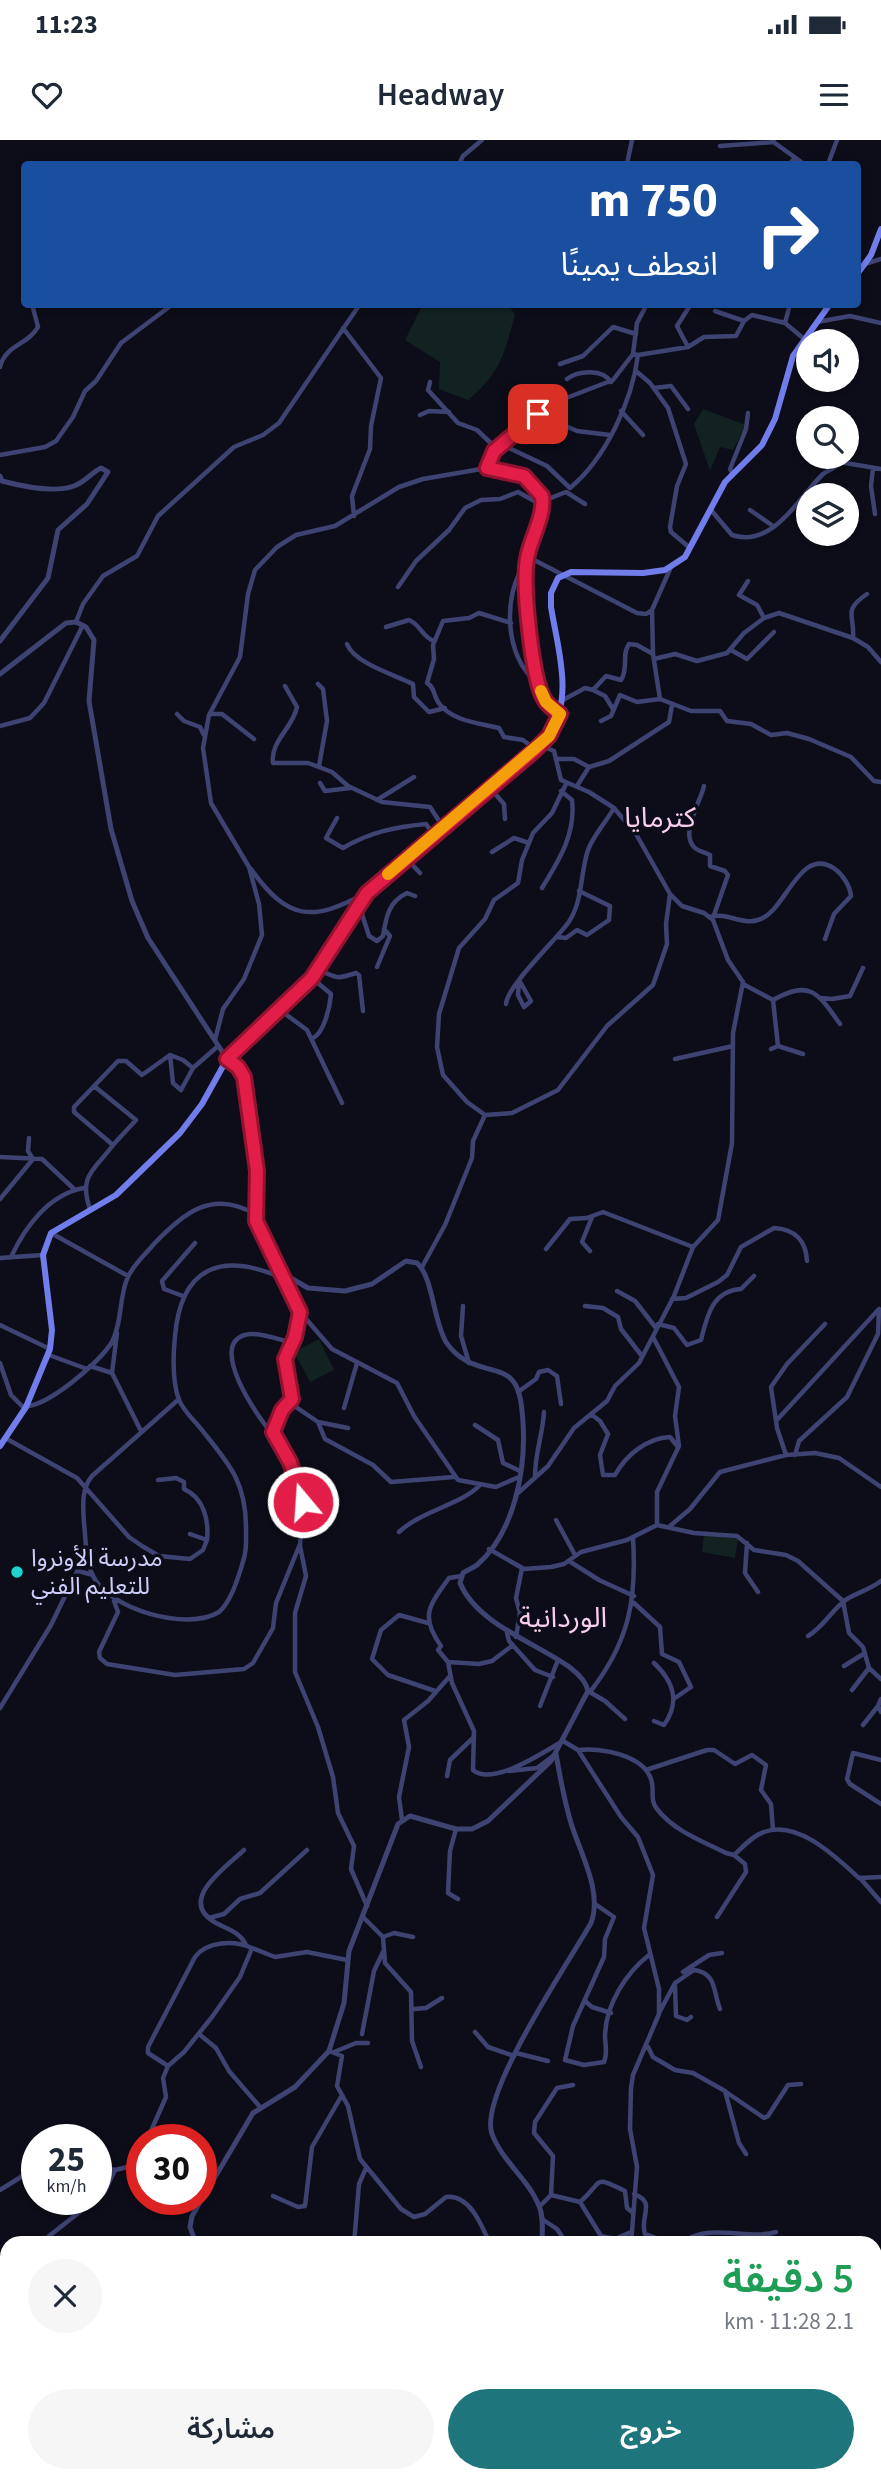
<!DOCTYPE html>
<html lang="ar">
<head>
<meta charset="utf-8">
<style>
	body { margin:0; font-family:"Source Sans 3","Noto Sans Arabic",sans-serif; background:#f6f6f7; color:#1f2937; direction:rtl; height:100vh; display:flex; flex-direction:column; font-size:26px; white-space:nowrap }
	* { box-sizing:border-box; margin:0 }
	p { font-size:23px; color:#747a83 }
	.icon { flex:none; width:38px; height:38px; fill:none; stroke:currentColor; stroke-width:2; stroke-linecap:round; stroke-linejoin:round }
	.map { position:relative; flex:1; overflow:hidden; direction:ltr }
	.details { position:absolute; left:0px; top:2096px; width:882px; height:247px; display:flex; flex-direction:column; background:#fff; border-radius:21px 21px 0 0; box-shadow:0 2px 5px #0004; direction:rtl }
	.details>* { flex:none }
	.hud { position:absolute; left:21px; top:21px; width:840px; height:147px; border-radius:7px; box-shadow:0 2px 5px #0004; direction:rtl; background:#1a4fa0; color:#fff; overflow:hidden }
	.fabs { position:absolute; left:796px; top:189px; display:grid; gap:14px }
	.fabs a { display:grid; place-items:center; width:63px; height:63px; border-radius:50%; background:#fff; box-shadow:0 2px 5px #0004; font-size:35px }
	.speed { position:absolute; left:21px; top:1984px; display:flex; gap:14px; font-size:35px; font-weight:700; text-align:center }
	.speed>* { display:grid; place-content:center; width:91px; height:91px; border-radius:50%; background:#fff; box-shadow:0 2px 5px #0004; line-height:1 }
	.speed small { font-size:18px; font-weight:400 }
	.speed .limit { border:10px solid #d22; background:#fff; color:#111 }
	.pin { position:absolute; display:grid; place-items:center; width:60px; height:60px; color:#fff; margin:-30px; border-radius:14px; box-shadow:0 4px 10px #0006 }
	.me { position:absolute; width:77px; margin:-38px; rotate:342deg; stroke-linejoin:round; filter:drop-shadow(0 0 5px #0008) }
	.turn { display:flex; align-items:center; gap:24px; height:147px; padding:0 28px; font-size:32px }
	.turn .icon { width:91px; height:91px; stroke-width:2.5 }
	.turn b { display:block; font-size:49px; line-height:60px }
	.round { display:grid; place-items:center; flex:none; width:74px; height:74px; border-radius:37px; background:#f6f6f7 }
	.head { display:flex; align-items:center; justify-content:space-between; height:119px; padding:0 28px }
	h1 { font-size:42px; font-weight:600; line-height:52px; color:#1e9e55 }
	.button { display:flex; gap:14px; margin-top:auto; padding:14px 28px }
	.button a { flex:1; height:80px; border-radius:42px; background:#1e757b; color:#fff; font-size:28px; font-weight:600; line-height:80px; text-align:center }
	.button a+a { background:#f6f6f7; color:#1f2937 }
	.status { display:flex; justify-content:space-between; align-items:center; height:49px; padding:0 35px; background:#fff; direction:ltr }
	.status svg { height:19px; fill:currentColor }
	header { display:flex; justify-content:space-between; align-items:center; height:91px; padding:0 28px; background:#fff; font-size:32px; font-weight:600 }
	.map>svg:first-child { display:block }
	.green { fill:#112220 }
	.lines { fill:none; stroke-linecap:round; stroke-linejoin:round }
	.minor { stroke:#3e4372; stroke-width:4.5 }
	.tertiary { stroke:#3e4372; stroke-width:5 }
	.secondary { stroke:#707deb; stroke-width:6 }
	.route-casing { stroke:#92132f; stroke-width:18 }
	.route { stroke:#e11d48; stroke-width:12 }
	.slow { stroke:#f59e0b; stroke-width:12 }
	.poi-dot { fill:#1dd3ce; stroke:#0d0d19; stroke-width:2.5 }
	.labels { text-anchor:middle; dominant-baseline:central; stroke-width:7; stroke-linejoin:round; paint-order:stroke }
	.poi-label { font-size:24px; fill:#cccdf8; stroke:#0d0d19; text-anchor:start }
	.quarter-label { font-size:28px; fill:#f8ceee; stroke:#0d0d19 }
</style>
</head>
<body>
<div class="status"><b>11:23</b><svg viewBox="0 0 49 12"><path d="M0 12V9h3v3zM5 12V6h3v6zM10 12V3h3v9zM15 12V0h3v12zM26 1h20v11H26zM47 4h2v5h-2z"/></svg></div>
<header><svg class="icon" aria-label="menu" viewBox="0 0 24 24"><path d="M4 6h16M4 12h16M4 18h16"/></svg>Headway<svg class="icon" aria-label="heart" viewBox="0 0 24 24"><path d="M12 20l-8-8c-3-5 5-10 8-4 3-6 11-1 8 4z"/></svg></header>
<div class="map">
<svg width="881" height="2343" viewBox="0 0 881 2343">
	<rect width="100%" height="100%" fill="#0d0d19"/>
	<path class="green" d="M423,164L508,165L515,174C505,213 500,234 468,260L439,249L440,222L405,200Z
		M703,269L746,285L733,310L720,307L710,331L694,284Z
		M319,1199L334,1230L310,1242L294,1212Z
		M704,1394L738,1399L735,1418L702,1412Z"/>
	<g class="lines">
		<path class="minor" d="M772,1L804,24
			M720,6L774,2
			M459,24L463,16L482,0
			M627,24L632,0
			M789,24L794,19
			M828,24L837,0
			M865,124L881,119
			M715,171L744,181
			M817,182L850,176L881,183
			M785,183L790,164
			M343,188L381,238L371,286L370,309L352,356L354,376
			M688,207L677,186L691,164
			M633,214L637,183L647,164
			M560,224L583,216L613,187L636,194
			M0,227C5,205 28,205 38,187L32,164
			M636,231L650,243L668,268L686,324L677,346L670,387L671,392L690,408
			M567,239C579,230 603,229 611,242
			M430,242L428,250L458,283L477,290L497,309
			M654,248L671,246L688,269
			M621,271L643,295
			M538,274L577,291L610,295
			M420,275L429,271L449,272
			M503,304L548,265L613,240L633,214L638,215
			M0,315L45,307L56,301L73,277L85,251L96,241L121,203L173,164
			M487,328L491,315L503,305L547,326L570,348C606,318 632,261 638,215L688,207L704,197L736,196L744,181L752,175L785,183L803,198
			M873,328L871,346L875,374
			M733,334L730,329L746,289L748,273
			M543,361L566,352L585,364
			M711,370L732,395C773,409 800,356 823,334C829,329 836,329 840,322L881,329
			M750,370L773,386
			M671,427L652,470L653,514L660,559L691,571H720L727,581L751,584L771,595L787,593L809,599L851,617L874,641L881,642
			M748,441L739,455L757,465L764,478
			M398,447L416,421L449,390L465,368L481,360L500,359L518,352L536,362L540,371
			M76,482L83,464L103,436L137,416L158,376L234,307L263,295L279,283L360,164
			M511,483L479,473L469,478L443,481L433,505L434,519L427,543C435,548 433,554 438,562C451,581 478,583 499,588L504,597L523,600L535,609
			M386,487L409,480C421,485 422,497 434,501
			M853,498C855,475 842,471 867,454
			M347,504C354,523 395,535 413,544L414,557L429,572L445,568
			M731,510L747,519L774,492
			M654,519L675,514L697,521L727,513L744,493L764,478L779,473L853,498L868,507L881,522
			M538,543C504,519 502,453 526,423L536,421L637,473L646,474L652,470
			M318,544L323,549L327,581L319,626
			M285,546L297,567C293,588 270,601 273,623H308L332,632L348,646L382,662L430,667L443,687
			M593,550L605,556L613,569
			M563,560L585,548L593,550L606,536L621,540C629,528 621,515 629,504L637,505L653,514
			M177,574L184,581L200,587L204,595
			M210,574H222L254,599
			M601,581L611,576L620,555L637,562L660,559
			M0,586L30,578L44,563L83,485
			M558,619H574L589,627
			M320,643L325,651L350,648
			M577,646L589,627L609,621L669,582L672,565
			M704,646C701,661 680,693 694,707C697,711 705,712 710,715V726L725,731L728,735L714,775
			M490,648L504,664L505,679
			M377,660L414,637
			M337,678L326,698L343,708C370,692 395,687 426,684L434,695
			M492,712L514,698L529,703
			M407,719L420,733
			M251,729C288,781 312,782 366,753
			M542,748C559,720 576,694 572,660L561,651
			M357,768L361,771L369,796L377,801L383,796C386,778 388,762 407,753L415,756
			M710,777C726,772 742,785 758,780C786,773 799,704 835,729C843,735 850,746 851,756L834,774L825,799
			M557,797L566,798L577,790L587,795L609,780L610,766L579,751
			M377,827L390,796L384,789
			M319,830C338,839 338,839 356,833L359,835L363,871
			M312,838L331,854C330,867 324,893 313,898
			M519,840L531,861L524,867L518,855Z
			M743,844L773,860C810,839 818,853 840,884
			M821,858L832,859L850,856L863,828
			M773,860L778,906L803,914
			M506,864C507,846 555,801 568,783C583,762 580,734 588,710C593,696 606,682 614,668
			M280,870L307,890L342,963
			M215,900L223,869L244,839L262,795L259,764L249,727L211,663L203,608L209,575L240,517L248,454L255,430L277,407L296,395L335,386L399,347L423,339L487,328L515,332L535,346L543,361L526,423L529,478L541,552L546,562L560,574
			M771,909L778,906
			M170,915L173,943L181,950L193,928L218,906
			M675,919L733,906
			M94,946L136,980L113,1005
			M485,975L512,973L558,950L607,886L653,845L667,804L666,784L670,754
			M0,1017L42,1019L74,1049
			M0,1059L33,1019L28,1011L29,998
			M90,1069C78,1035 95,1030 113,1005L74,972V967L118,921H126L142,935L170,915L183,920L193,928
			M51,1093L128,1136
			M546,1109L570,1079L587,1078L603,1072L693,1107
			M590,1111L582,1102L592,1077
			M11,1117C25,1087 49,1054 84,1048
			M0,1118L43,1115
			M422,1127L445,1085L472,1018L473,1001L485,975L467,962L443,935L437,907L439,874L459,808L485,779L494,760L518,743L522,720L533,693L552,673L566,644
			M617,1151L635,1161L656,1188
			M183,1156L164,1149L162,1141L195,1103
			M672,1159L686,1158L718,1142L727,1135L741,1107L774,1088C795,1089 806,1101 807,1121
			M463,1166L461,1196L469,1223
			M585,1166L603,1168L618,1177L621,1189L642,1216
			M658,1184L674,1188L687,1205L701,1200C707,1176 712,1151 741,1149L754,1136
			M0,1185L50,1209
			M49,1215L87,1229
			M0,1223L11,1255L22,1266C45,1270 101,1221 112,1202C122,1183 119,1159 127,1139C132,1126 144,1116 153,1105C183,1073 212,1049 255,1074
			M90,1226L112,1233L141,1291
			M112,1233L117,1193
			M518,1252L536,1239L539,1232L548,1230L557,1236L561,1264
			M179,1259L92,1336C81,1349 83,1367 84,1383C86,1400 85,1419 93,1436C109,1469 187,1492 219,1472C231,1461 237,1441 242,1425C247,1411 246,1402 246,1388C246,1345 232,1327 205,1294C197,1283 184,1272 179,1260C172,1241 173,1216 175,1196C181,1127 221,1111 282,1138L300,1172L332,1209L397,1243L414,1276L458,1340L496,1347L519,1337
			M290,1263L318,1282L325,1299L373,1325L391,1342L454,1337
			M344,1268L357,1223
			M592,1275L600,1281L608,1294L600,1315L603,1335H615C626,1315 647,1298 670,1297L678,1307
			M776,1281L879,1169L878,1194L847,1257L799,1301L795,1315
			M318,1282L348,1288
			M475,1285L498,1300L503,1323L520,1331
			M273,1292L290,1322L303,1362L300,1406L306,1436L295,1473V1532L318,1587L333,1637L338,1673L354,1706L351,1729L367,1766
			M273,1294C259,1280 203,1199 250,1194C263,1193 280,1200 293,1203
			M7,1299L77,1338L129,1397L142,1406L159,1416L190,1419L203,1410L207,1400L190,1394
			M786,1315L777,1288L771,1247L787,1224L825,1184
			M535,1336C535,1313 543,1293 544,1272
			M158,1340L176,1338L184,1342V1349C204,1358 209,1380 207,1400
			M518,1353L548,1326L574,1288L607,1261L615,1246L639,1223L674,1156L693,1107L718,1080L732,1003L733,893L743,842L728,820L713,780L704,773L682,766L670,754L636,694L614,668L589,652L561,640L554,611L539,605
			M286,1372L296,1366L286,1326L272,1297L280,1275L292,1259L285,1219L295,1197L300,1172
			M556,1380L575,1415
			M657,1385L694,1393L737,1396L754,1410L786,1415L798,1421L843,1461L849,1493L863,1507L869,1528L881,1539
			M670,1386L690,1369L720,1332L786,1315L815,1313L839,1318L881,1347
			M399,1392C421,1371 460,1365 479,1346
			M747,1403L745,1433L758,1452
			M489,1409L524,1429L551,1427L564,1424L581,1412L627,1400L657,1385V1352L679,1306L675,1276L679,1247L653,1197
			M569,1421L599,1440L634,1456
			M78,1431L93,1435
			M461,1436L449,1438C430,1465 419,1475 441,1506L438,1510L448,1522L452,1543L474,1591L473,1630C492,1647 544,1612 563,1601L578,1610L621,1677L638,1697L653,1735L644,1788L659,1849V1874L633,1935L631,1948L630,1989L637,2027L631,2104
			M114,1461L118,1472L99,1512L100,1518L107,1524L175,1535L244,1529L253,1523L273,1488L276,1463L300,1404
			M634,1463L660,1487L662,1514L679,1522L690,1545L691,1547L675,1558
			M428,1483L399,1475L381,1490L372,1519L388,1535L435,1551
			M507,1493L509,1501L535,1530L553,1537
			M808,1496C823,1487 830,1473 843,1462C850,1455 870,1450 881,1441
			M516,1497L520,1473L516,1458L522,1428
			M448,1522L479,1524L492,1521L513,1505
			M844,1526L865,1513
			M852,1550L869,1528
			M588,1551L605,1561L625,1579
			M590,1552C629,1502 637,1460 633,1398
			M881,1559L878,1566L881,1572
			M540,1566L558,1520
			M0,1568L51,1485L86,1413
			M654,1581L664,1585C681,1561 673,1541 654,1523
			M863,1585L878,1566
			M578,1610C600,1607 647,1615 652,1643C654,1653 650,1660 657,1669C674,1691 702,1701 726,1713L734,1715C743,1707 752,1696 764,1692C798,1679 837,1718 859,1738L881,1737
			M881,1620L853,1613L847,1639L850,1644L881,1664
			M646,1630L707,1610H714L735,1624L752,1615L766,1625L761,1650L771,1664L773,1690
			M509,1631L537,1628L553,1616
			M447,1636L450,1620L473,1598
			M402,1680L399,1657L409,1607L404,1580L428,1561L450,1536
			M456,1689L450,1711L448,1753L458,1759
			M244,1710C225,1728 176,1761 216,1783C227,1789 240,1792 246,1805
			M860,1738L881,1762
			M595,1764L614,1777L605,1799L604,1817L573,1886L565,1920L584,1925L604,1922C608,1913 605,1905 605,1895C606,1864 626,1833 649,1815
			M717,1777L746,1732L745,1724L734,1715
			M209,1778L224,1774L240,1759L260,1753L307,1710
			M364,1778L383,1797L385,1823L411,1852L412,1901L421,1927
			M383,1797L394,1793L413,1797
			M683,1832L709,1815L722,1813
			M675,1845L676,1876L687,1880L691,1877
			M585,1861L592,1867L611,1873
			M414,1869L426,1868L442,1858
			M659,1873L675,1843L694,1830C717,1833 713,1852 720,1869
			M475,1892L488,1907L514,1916
			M199,1894L216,1908L229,1931L260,1967
			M362,1894L374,1831L383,1812
			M648,1907L653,1917L675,1930L693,1933L725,1951L739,2003L746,2014
			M329,1911L342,1916L337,1946L348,1966L360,2019L401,2069L414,2077L425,2074L446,2057C470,2054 482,2086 490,2104
			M334,1912L356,1903H368
			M516,1913L548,1921
			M168,1926L148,1913V1907L195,1817C207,1801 234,1800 252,1808
			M726,1952L764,1978L768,1976L788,1945L801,1944
			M147,2000L166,1957L163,1938L168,1926L184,1912L212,1877L240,1837L252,1808L275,1817L307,1812L347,1820
			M96,2025L115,2030
			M0,2050L37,2027
			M634,2054C657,2062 639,2077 645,2094L673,2104
			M551,2055L580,2062C604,2042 591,2034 625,2051L627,2068L632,2072
			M273,2056L298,2067L305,2066L312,2007L342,1955
			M96,2059L104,2053L115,2030L132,2026L142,2011
			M580,2062L601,2096L615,2099L631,2092
			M540,2066L551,2055L553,2016L534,1993L535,1982L557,1948L573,1945
			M542,2079L557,2089L567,2104
			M45,2104L49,2096L95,2060
			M354,2104L359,2044L366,2028
			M682,2104C704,2081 749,2101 776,2092
			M0,2124L7,2127
			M0,2168L7,2158
			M589,2336L592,2343
			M597,2336H599
			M757,2336L758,2343
			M790,2336L791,2343
			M0,2340L3,2343
			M48,2343L54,2339L64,2343
			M433,2343L437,2336"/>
		<path class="tertiary" d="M0,336L2,341C21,346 55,353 74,346C85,342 91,333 101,328L108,332L87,364L58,390L48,438L0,501
			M0,534L66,483L76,482L86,487L94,500L89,561L111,689L132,761L148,798L227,919L238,927L244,937L257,1035L255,1074L259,1088L284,1134L308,1148L345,1151L372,1144L406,1121L417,1123C433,1137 433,1180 446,1202C467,1234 500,1224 513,1241C521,1251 522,1269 523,1282C526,1329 515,1392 477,1425C473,1428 467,1430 463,1433L460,1443C482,1497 581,1514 588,1551L551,1621L488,1681L472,1689H456L410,1676L398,1684L349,1811L344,1863L329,1911L295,1947L253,1973L192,2076L190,2087L196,2104
			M542,2104C542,2092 544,2077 539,2066C529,2040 502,2021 492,1994C478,1955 569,1822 591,1783C603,1752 580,1713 571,1683C564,1660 560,1637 556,1614
			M100,2343L103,2336
			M564,2343L565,2336"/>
		<path class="secondary" d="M858,133L871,115L881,89
			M0,1306L26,1267L50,1209L52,1190L43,1115L51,1093L116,1055L180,993L202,964L227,919L317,833L367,753L549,596C574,557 558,510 551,467V453L558,438L571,432L643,433L665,430L685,417L725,342L762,305L775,279L793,216L830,164"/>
	</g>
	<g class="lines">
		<g class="route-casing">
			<path id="route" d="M303,1362L290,1322L273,1292L282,1270L292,1259L285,1219L295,1197L300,1172L256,1081L257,1031L244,937L238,927L227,919L312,838L367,753L535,610L549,596L560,574C554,570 548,566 544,559C532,539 522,443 527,419C530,399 545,377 542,356L524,336L487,328L494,311L538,274"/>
		</g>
		<use href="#route" class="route"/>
		<path class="slow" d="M388,734L549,596L560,574L546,562L541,551"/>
	</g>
	<circle class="poi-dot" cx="17" cy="1432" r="7"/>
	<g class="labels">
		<g class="poi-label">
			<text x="31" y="1418">مدرسة الأونروا<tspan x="31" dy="28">للتعليم الفني</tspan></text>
		</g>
		<g class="quarter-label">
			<text x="660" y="678">كترمايا</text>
			<text x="563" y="1478">الوردانية</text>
		</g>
	</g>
</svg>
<div class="fabs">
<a><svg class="icon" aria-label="sound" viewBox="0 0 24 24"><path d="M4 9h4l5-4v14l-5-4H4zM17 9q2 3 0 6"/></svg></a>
<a><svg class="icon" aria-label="search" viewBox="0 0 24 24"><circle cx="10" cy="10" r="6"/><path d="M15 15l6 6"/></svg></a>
<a><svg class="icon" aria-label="layers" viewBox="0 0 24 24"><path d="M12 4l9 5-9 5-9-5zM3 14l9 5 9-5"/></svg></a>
</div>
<div class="speed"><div>25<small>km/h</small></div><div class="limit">30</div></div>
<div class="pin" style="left:538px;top:274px;background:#d93025"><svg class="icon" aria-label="arrive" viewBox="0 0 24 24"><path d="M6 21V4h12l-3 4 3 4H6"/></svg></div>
<svg class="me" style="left:303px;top:1362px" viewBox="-20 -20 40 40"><circle r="17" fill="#e11d48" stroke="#fff" stroke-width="3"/><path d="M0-11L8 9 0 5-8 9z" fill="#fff"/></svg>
<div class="hud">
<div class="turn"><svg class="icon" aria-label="right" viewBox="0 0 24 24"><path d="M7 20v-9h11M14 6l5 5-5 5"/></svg><div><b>750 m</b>انعطف يمينًا</div></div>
</div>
<section class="details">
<div class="head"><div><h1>5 دقيقة</h1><p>2.1 km · 11:28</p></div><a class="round"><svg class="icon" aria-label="close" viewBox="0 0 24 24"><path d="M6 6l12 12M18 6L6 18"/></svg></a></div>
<div class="button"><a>خروج</a><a>مشاركة</a></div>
</section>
</div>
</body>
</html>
